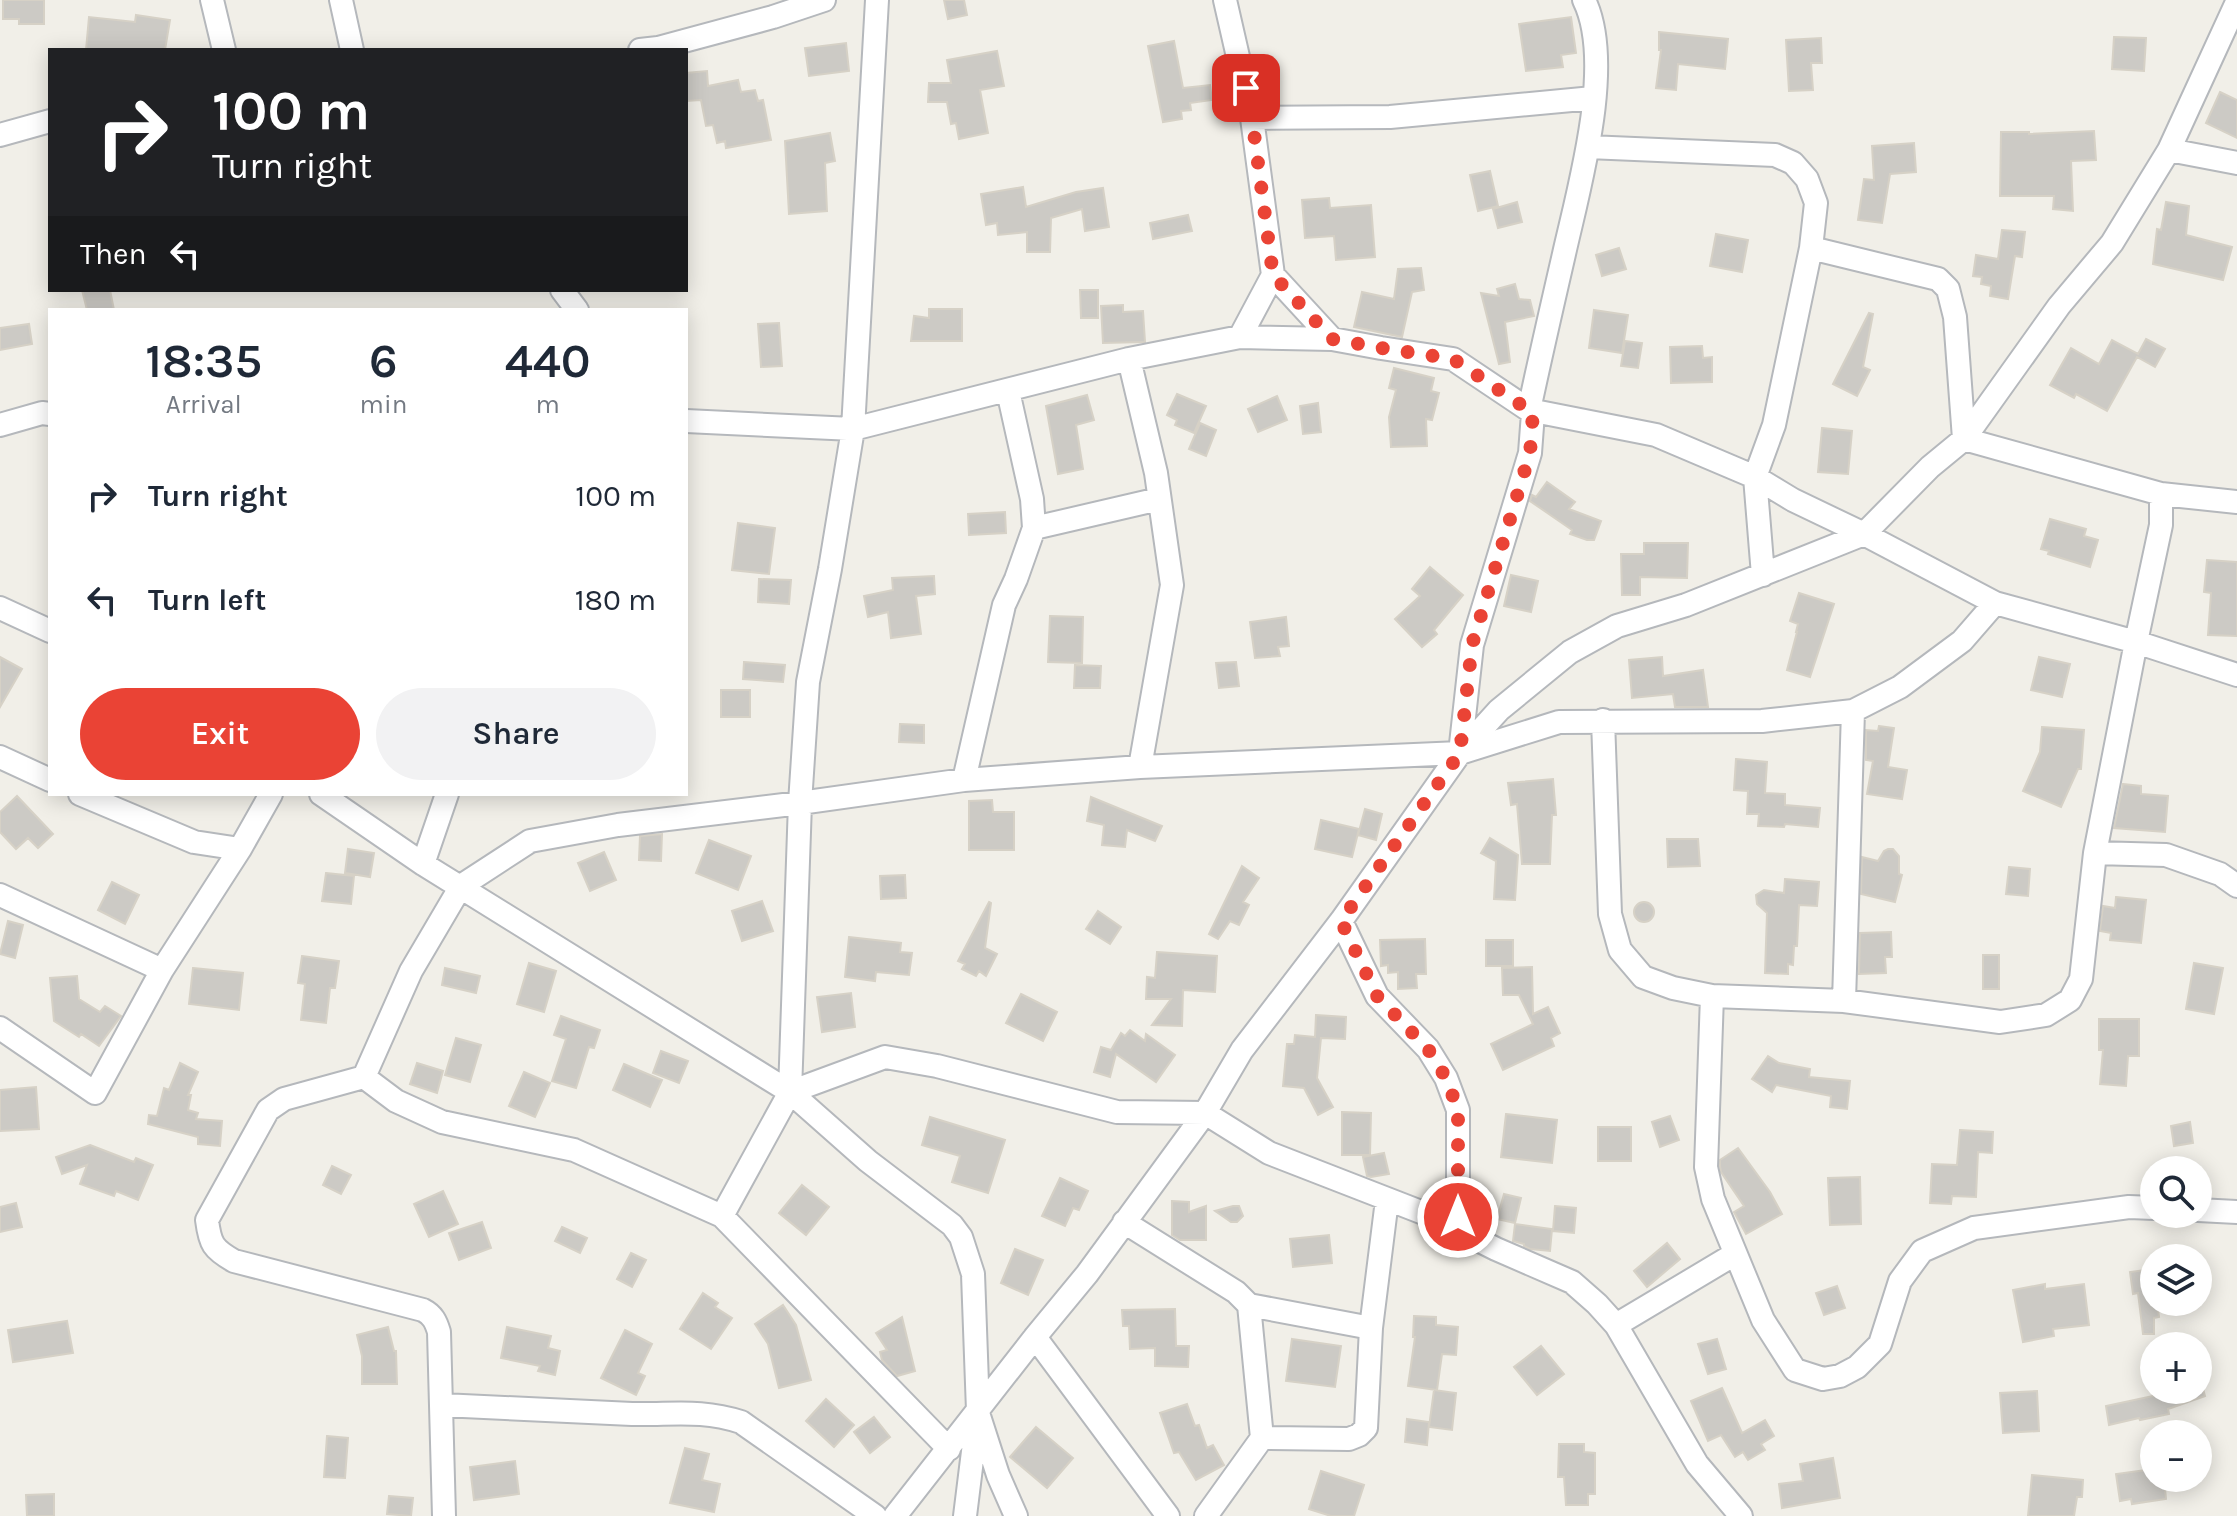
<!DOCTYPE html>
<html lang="en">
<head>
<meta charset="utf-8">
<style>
	body { margin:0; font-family:Karla,sans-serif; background:#f2f2f3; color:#1f2937; height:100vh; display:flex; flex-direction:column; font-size:30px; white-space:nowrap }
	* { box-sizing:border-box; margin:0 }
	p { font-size:26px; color:#747a83 }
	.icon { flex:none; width:44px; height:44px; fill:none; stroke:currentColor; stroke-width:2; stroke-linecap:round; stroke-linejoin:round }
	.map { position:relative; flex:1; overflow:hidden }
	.panel { position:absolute; left:48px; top:308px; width:640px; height:488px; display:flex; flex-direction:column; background:#fff; border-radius:0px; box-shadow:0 4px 20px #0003 }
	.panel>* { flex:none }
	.top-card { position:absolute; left:48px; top:48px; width:640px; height:244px; border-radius:0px; box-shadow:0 4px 20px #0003; background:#202124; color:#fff; overflow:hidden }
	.buttons { position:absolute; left:2140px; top:1156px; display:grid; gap:16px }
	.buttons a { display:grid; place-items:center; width:72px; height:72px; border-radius:50%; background:#fff; box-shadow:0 4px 20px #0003; font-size:40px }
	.pin { position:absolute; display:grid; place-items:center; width:68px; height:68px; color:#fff; margin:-34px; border-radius:16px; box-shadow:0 4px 12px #0006 }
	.me { position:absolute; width:88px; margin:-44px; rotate:0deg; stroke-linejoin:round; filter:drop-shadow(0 0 6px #0008) }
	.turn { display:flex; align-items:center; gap:28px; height:168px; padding:0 32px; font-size:36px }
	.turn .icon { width:104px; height:104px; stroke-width:2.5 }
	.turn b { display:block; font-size:56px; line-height:68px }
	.then { display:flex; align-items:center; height:76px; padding:0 32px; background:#0003; gap:16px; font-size:30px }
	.eta { display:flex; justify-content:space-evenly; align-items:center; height:136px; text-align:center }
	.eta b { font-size:48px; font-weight:600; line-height:56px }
	.action { display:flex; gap:16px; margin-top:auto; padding:16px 32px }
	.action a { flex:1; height:92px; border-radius:48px; background:#ea4335; color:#fff; font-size:32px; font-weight:600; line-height:92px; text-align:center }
	.action a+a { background:#f2f2f3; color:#1f2937 }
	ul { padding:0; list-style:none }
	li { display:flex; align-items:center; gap:24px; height:104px; padding:0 32px }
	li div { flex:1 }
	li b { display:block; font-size:30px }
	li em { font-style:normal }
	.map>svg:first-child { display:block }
	.building { fill:#cccac5; stroke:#d6d1c6; stroke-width:2 }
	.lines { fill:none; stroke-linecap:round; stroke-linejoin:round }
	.minor-casing { stroke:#b5b8bc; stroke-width:26 }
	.minor { stroke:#fff; stroke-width:22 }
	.route { stroke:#ea4335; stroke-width:14; stroke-dasharray:0 25.2 }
</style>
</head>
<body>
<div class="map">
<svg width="2237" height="1516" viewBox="0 0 2237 1516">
	<rect width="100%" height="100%" fill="#f1efe8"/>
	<path class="building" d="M3,0H44V24H19V19H3Z
		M944,0H964L967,15L948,19Z
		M136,15L170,20L165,50H86L89,17L135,22Z
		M1571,17L1576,53L1561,55L1563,67L1526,71L1519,24Z
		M1659,32L1728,39L1725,69L1678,64L1676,90L1656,88L1661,50H1659Z
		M2114,37L2146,38L2144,71L2112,69Z
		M1821,38L1822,63H1811L1813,90L1789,91L1786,40Z
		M1174,41L1183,88L1210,85L1212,100L1190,103L1191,110L1181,111L1182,119L1163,122L1148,46Z
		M846,43L849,71L809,76L805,48Z
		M997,51L1004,86L980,90L988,133L959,139L956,123L951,124L947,102H928L929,83H951L947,60Z
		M707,71L708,86L738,80L741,92L755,90L758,101L763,100L771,140L726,148L725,141L717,143L713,125L706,126L701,100L686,101V73Z
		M2220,92L2237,100V138L2206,123Z
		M2094,131L2096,160L2071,161L2073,211L2053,209L2054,196H2000L2001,132H2029V134Z
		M830,133L835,161L825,163L827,211L789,214L785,141Z
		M1914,143L1916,172L1890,174L1882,223L1858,220L1864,179L1874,180L1872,146Z
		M1490,171L1498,206L1478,211L1470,175Z
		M1023,187L1026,207L1076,192L1103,188L1109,227L1085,231L1082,209L1051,218L1050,252H1027V232L998,235L997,223L986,225L981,194Z
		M1329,198L1330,208L1371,205L1375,257L1336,260L1334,236L1305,238L1302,200Z
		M1517,202L1522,222L1498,228L1493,209Z
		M2166,202L2189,206L2186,235L2232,247L2223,280L2153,264L2157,229L2161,230Z
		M1188,215L1192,231L1153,239L1150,223Z
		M2002,230L2025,232L2022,257L2015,256L2008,299L1990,296L1991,286L1981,284L1982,277L1973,276L1976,255L1998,259Z
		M1716,234L1748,240L1742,272L1710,266Z
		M1619,248L1626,269L1602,276L1596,255Z
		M1421,268L1424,290L1412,292L1402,337L1354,327L1362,292L1394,299L1398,269Z
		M1515,284L1519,299L1530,300L1534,316L1505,322L1510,362L1499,364L1481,293L1499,296L1497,289Z
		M82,290H110L114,310H87Z
		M1080,290H1098V318H1081Z
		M1123,305V312L1143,311L1145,342L1103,343L1101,306Z
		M929,309H962V341H911L914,316L929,318Z
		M1594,310L1628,315L1622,353L1589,348Z
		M1869,313L1873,314L1863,367L1870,370L1857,396L1833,384Z
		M779,323L782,366L761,367L758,324Z
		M29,324L32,344L0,350V328Z
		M2146,339L2165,349L2155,367L2137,357L2107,411L2076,394L2074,398L2050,385L2071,348L2099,364L2112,340L2138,354Z
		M1625,341L1642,343L1638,368L1621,366Z
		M1702,346L1703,358L1712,357V382L1671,383L1670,347Z
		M1394,368L1434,378L1431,391L1439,393L1432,420L1426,419L1427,446L1391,447L1389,417L1396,390L1389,388Z
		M1177,394L1206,406L1194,433L1175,425L1177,420L1167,415Z
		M1087,395L1094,420L1076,425L1083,469L1058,474L1046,406Z
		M1277,396L1287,420L1258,432L1248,409Z
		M1318,403L1321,432L1303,434L1300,406Z
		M1200,423L1216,430L1206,456L1189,449Z
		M1822,428L1852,431L1848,474L1818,472Z
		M1547,482L1575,502L1569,509L1601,521L1594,540H1587L1570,534L1572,530L1530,501L1532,495L1536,497Z
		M1005,512L1006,533L969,535L968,514Z
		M2050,519L2086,529L2084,536L2098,540L2090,567L2048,554L2049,551L2041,549Z
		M738,523L775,528L769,574L732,570Z
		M1644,543H1688L1687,578L1640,577V595H1622L1621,554H1644Z
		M2207,560L2237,562V636L2208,635L2211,593L2204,592Z
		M1430,567L1463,595L1434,630L1437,634L1422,647L1395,619L1420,596L1412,589Z
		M1511,575L1538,581L1531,612L1504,606Z
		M934,576L935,594L916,596L921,634L891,638L888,612L868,617L864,596L893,590L892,578Z
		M759,579L791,580L789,604L758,602Z
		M1799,593L1834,604L1810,677L1787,670L1797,632H1796L1798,624L1790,621Z
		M1050,616L1083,617L1082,663L1048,662Z
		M1286,617L1289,646L1278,647L1280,656L1255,658L1250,622Z
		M0,657L22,669L0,707Z
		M1662,657L1663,676L1703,670L1708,707H1675L1673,694L1632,698L1629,660Z
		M2039,657L2070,664L2062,697L2031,690Z
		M744,662L785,665L783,682L743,679Z
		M1236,662L1239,686L1219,688L1216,663Z
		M1075,665L1101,666L1100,688H1074Z
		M721,690H750V717H721Z
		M900,724L924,725V743L899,742Z
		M1879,726L1894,728L1888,767L1907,770L1902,799L1867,794L1873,761L1866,760V730L1878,731Z
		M2042,727L2084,730L2081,769H2078L2061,807L2023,791L2040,752Z
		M1736,759L1767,762L1765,793L1785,794V805L1820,808L1818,827L1785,824L1784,827L1758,826L1759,814H1747L1748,791L1734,790Z
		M1553,779L1556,815H1552L1550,864H1522L1517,804L1511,805L1508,783Z
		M2123,784L2141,786V794L2168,796L2165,832L2114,828Z
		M17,796L53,834L38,848L28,838L16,849L0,832V812Z
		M1091,797L1162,826L1155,841L1127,830L1125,847L1102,845L1104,825L1087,821Z
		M992,800L993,812H1014V850H969V801Z
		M1365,809L1382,814L1376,840L1358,835Z
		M1321,820L1359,829L1352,857L1315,849Z
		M662,834L661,861L639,860L640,836Z
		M1490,838L1518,855L1515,900L1494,899L1496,861L1481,853Z
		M1667,839H1698L1700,866L1668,867Z
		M709,840L751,856L738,890L696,873Z
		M348,849L374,853L370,877L345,873Z
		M1888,849H1893L1899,856V874L1902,875L1895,902L1861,894L1862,857L1878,861L1884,851Z
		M604,852L616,880L590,891L578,863Z
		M1242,866L1259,878L1243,902L1249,905L1239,925L1230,921L1218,939L1209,934Z
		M2009,867L2030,869L2028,896L2006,894Z
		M326,873L354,876L351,904L322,901Z
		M905,875L906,898L881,899L880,876Z
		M1785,879L1819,882L1817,906L1799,905L1797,946H1794L1793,965L1788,964V974L1765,973L1767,913L1757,904L1756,895L1764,890L1784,893Z
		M112,882L139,895L125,924L98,910Z
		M2116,897L2146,900L2141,943L2110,940L2111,933L2100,931L2103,906L2115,908Z
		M762,901L773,931L742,941L732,911Z
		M989,902L991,903L985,948L997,954L986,976L979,971L976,976L962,969L965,964L958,961Z
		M1634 912a10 10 0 1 1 20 0a10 10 0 1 1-20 0Z
		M1098,911L1121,927L1110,944L1086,929Z
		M8,921L23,925L15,958L0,954Z
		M1891,932L1892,957H1885L1886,973L1859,974L1860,933Z
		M849,937L901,943L900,952L912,953L909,975L876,972L875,981L845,977Z
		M1425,939L1426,974H1416L1417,988L1398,989V972L1388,973V965L1381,966L1380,940Z
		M1486,940H1513V966H1486Z
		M1157,952L1217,956L1215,992L1183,990L1182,1026L1152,1025L1171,999H1146L1147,977L1155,978Z
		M1983,955H1999V989H1983Z
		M302,956L339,961L335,988H330L326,1023L301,1020L305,984L298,983Z
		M529,963L556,971L544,1012L517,1004Z
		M2194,963L2223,968L2214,1014L2186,1009Z
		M1532,967L1533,1014L1548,1007L1560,1033L1551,1038L1554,1046L1503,1070L1491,1044L1533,1024L1519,995H1503L1502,968Z
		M193,968L243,973L239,1010L189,1004Z
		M445,968L480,976L476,993L442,985Z
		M77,976L79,999L100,1012L105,1006L121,1016L99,1046L81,1034L79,1037L54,1021L50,978Z
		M851,993L855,1027L822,1032L817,997Z
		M1021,994L1057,1012L1043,1041L1006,1023Z
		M1316,1015L1346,1017L1345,1039L1321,1038L1317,1078L1333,1107L1318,1115L1304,1088L1283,1086L1287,1044H1294L1295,1035L1315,1037Z
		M561,1016L600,1030L594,1048L589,1047L576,1088L552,1081L566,1039L554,1035Z
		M2099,1019H2139V1056H2128L2126,1086L2100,1084L2103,1050H2099Z
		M1130,1030L1145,1041L1146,1034L1175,1055L1156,1082L1116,1054L1110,1077L1094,1072L1101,1047L1111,1050L1121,1033L1125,1036Z
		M456,1038L481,1045L470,1082L445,1075Z
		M661,1051L688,1061L679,1083L653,1073Z
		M1768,1056L1779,1063L1810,1069L1809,1077L1850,1081L1847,1109L1830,1107L1831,1096L1776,1085L1772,1092L1752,1079Z
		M180,1063L198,1072L188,1095H191L188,1110L198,1113L196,1119L222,1121L220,1146L198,1144V1137L148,1124L149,1115L157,1116L164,1088L169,1090Z
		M417,1063L443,1071L437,1093L410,1084Z
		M624,1064L662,1080L650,1107L613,1090Z
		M524,1072L550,1083L535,1117L509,1106Z
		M36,1087L39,1129L0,1131V1090Z
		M1342,1112L1371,1113L1370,1155H1342Z
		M1506,1114L1557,1120L1552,1163L1501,1157Z
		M1670,1116L1679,1140L1660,1147L1652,1122Z
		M930,1117L1005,1140L988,1193L952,1182L960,1156L922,1145Z
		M2190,1122L2193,1143L2174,1146L2171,1126Z
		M1598,1127H1631V1161H1598Z
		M1960,1130L1993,1132L1992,1153L1978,1152L1976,1197L1952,1196L1951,1204L1930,1203L1932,1164L1957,1165Z
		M90,1145L134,1162L136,1158L153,1165L138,1200L116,1191L114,1196L80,1184L87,1165L62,1174L56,1157Z
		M1738,1148L1770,1192L1782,1214L1746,1234L1734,1212L1744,1206L1721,1172L1720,1166V1160Z
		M1384,1153L1389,1174L1371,1177L1367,1176L1363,1157Z
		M332,1166L351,1175L341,1194L323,1185Z
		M1860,1177L1861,1224L1830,1225L1828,1178Z
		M1060,1178L1088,1191L1079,1210L1073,1208L1065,1226L1042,1216Z
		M802,1185L829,1207L806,1235L779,1213Z
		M443,1191L458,1224L429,1237L414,1204Z
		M1504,1194L1521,1198L1515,1223L1497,1219Z
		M1172,1201L1189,1202V1212L1206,1206V1240H1180L1172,1235Z
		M16,1203L22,1227L0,1232V1207Z
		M1233,1206H1239L1243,1216L1237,1222H1231L1215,1211Z
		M1555,1206L1576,1208L1574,1233L1553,1231Z
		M482,1222L491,1248L459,1260L449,1233Z
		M1515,1224L1552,1229L1550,1251L1530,1249L1524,1246V1244L1513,1241Z
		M562,1227L587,1238L580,1253L555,1241Z
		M1329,1235L1332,1263L1293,1267L1290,1239Z
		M1667,1243L1680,1259L1647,1287L1634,1271Z
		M1015,1249L1043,1260L1028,1295L1001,1283Z
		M631,1253L646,1260L632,1287L617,1279Z
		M2153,1269L2154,1302H2157L2159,1317L2154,1318V1334H2143L2138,1293L2133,1294L2130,1272Z
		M2045,1284V1289L2084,1284L2089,1325L2053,1329L2054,1336L2023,1342L2013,1290Z
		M1837,1286L1845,1308L1824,1315L1816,1293Z
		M703,1293L718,1303L715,1307L732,1318L711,1349L680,1329Z
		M783,1305L796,1325L811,1380L779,1388L768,1344L755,1324Z
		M1175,1309L1176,1346H1189L1188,1367L1155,1366V1348L1130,1349L1129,1326H1123L1122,1310Z
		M1414,1316L1436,1317V1325L1458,1327L1456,1355L1442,1354L1437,1390L1408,1386L1415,1337H1413Z
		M902,1317L915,1371L897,1376L882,1360L880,1352L887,1350L876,1333Z
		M67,1321L73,1353L13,1362L8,1330Z
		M388,1327L394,1351H396L397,1384H362V1356L357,1335Z
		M507,1327L551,1336L548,1348L560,1351L555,1375L538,1371L540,1366L501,1358Z
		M625,1330L652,1344L638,1373L645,1376L636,1395L601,1378Z
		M1292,1339L1341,1346L1335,1387L1286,1381Z
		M1717,1339L1726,1369L1708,1374L1698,1344Z
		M1541,1346L1564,1374L1537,1395L1514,1367Z
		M2202,1385L2205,1396L2168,1409L2169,1414L2140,1420L2139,1418L2109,1425L2106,1406L2181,1390H2198V1386Z
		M1722,1388L1742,1433L1765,1420L1774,1436L1761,1444L1765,1450L1748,1460L1743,1452L1735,1457L1721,1435L1708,1441L1691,1401Z
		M1434,1390L1456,1393L1452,1430L1429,1427Z
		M2037,1391L2039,1431L2003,1433L2000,1393Z
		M826,1399L854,1425L834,1447L806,1421Z
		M1187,1404L1195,1426L1199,1425L1207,1448L1213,1445L1224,1465L1196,1480L1179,1452L1174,1453L1160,1413Z
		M874,1417L890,1437L870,1453L854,1432Z
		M1407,1419L1429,1422L1427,1445L1405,1442Z
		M1036,1427L1073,1458L1047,1488L1010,1457Z
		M327,1436L348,1438L345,1478L324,1477Z
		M1559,1444H1584V1452L1595,1453V1494H1588V1505H1566L1564,1477H1558Z
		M685,1448L709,1454L702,1480L720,1484L714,1512L670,1503Z
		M1833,1458L1840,1498L1782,1508L1779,1484L1803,1481L1800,1464Z
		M515,1461L519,1494L474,1500L470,1467Z
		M2154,1469V1478H2164L2166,1499L2132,1504L2131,1499L2120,1501L2116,1474Z
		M1321,1471L1364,1485L1354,1516H1331L1309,1509Z
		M2032,1475L2083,1480L2082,1497H2077L2074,1516H2028Z
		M54,1494V1516H27L26,1495Z
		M389,1496L413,1498L411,1516L387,1514Z"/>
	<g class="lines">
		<g class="minor-casing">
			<path id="minor" d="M212,0L224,50
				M341,0L352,50
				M877,0L853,429L830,569L808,682L800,803L790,1092L868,1161L952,1225L961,1237L973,1274L978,1411L965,1516
				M1225,0L1252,118L1273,275L1240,337
				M640,50L658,48L773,17L824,0
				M1252,118L1390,117L1593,98
				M0,135L50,121
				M1588,147L1775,155L1793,163L1807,179L1816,203L1811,248L1774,425L1755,477L1763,575
				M2169,150L2237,163
				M1811,248L1938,279L1948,289L1955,317L1964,439L2161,494L2237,502
				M1273,275L1332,339
				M562,290L577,310
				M1129,359L1156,473L1172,585L1140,767
				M686,421L853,429L1129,359L1240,337L1332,339L1381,348L1453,359L1529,410L1656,435L1755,477L1793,500L1864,534L1995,603L2136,642L2237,675
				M0,425L42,413L50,414
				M1034,528L1159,499
				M0,608L50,631
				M1603,720L1610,914L1620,950L1643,977L1673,988L1712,996L1844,1001L2000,1022L2046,1015L2070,1000L2081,979L2095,853L2136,642L2161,525V494
				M1460,753L1472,645L1530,453L1533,413L1529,410C1540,358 1552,306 1564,254C1579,187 1615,63 1584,0
				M0,757L50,780
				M964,780L1004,605L1016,579L1034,528L1032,499L1008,391
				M80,794L194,842L240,849
				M321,794L423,864L790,1092L885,1057L937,1066L1117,1112L1205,1113L1269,1153L1426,1214L1496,1249L1572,1282L1597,1304L1616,1325L1697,1464L1741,1516
				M2095,853L2166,855L2220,874L2237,886
				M423,864L447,794
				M0,895L162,970
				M1341,921L1377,996L1428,1049L1446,1078L1458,1110V1230
				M1712,996L1706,1167L1713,1199L1763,1320L1795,1370L1823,1379L1840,1376L1857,1367L1880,1344L1900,1281L1922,1251L1974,1228L2129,1207L2154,1208
				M1844,1001L1853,711
				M0,1028L95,1093L162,970L240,849L271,794
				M364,1077L411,971L461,886L530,841L618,825L800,803L964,780L1140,767L1460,753L1559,722L1762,721L1853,711L1900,687L1962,641L1995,603
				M364,1077L396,1101L442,1122L574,1150L722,1216L949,1449
				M364,1077L284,1099L268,1110L207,1220C210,1244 213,1249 234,1261L423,1310C433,1315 436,1322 439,1332L444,1516
				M2198,1210L2237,1212
				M722,1216L790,1092
				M1124,1222L1236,1292L1249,1305L1262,1438
				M1249,1305L1371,1328
				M1616,1325L1735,1254
				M1035,1337L1168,1516
				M442,1405C505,1408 568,1411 632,1414C672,1415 701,1409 741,1422L875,1516
				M979,1416L998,1475L1016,1516
				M895,1516L1035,1337L1087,1274L1205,1113L1242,1050L1341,921L1460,753L1499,710L1570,652L1617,626L1686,605L1864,534L1930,467L1964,439L2059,306L2112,243L2169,150L2237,2
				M1206,1516L1262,1438L1349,1439L1359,1435L1366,1428L1371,1328L1387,1200"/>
		</g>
		<use href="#minor" class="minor"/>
	</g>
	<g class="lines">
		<path class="route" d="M1246,88L1252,118L1273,275L1332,339L1381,348L1453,359L1533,413L1530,453L1472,645L1460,753L1341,921L1377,996L1428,1049L1446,1078L1458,1110V1217"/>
	</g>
</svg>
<div class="buttons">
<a><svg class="icon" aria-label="search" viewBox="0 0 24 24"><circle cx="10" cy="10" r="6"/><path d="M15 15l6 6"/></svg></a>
<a><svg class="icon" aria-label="layers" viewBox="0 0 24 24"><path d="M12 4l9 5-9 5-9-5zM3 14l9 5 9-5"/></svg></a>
<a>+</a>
<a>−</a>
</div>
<div class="pin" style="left:1246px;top:88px;background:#d93025"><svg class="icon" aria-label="arrive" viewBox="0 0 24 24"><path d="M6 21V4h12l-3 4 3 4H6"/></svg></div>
<svg class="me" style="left:1458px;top:1217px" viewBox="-20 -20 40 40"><circle r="17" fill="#ea4335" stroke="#fff" stroke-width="3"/><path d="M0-11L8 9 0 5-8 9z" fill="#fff"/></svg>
<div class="top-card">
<div class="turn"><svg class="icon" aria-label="right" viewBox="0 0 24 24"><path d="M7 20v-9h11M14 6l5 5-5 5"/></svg><div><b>100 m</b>Turn right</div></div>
<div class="then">Then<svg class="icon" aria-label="left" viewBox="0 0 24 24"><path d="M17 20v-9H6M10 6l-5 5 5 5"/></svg></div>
</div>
<section class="panel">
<div class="eta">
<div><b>18:35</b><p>Arrival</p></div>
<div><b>6</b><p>min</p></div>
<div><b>440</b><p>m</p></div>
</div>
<ul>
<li><svg class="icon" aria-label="right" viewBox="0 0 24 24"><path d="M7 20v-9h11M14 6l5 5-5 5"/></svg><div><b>Turn right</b></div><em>100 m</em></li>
<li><svg class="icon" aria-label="left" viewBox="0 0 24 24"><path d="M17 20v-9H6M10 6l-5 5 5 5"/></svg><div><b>Turn left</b></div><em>180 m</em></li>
</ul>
<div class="action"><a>Exit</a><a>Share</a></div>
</section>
</div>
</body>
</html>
